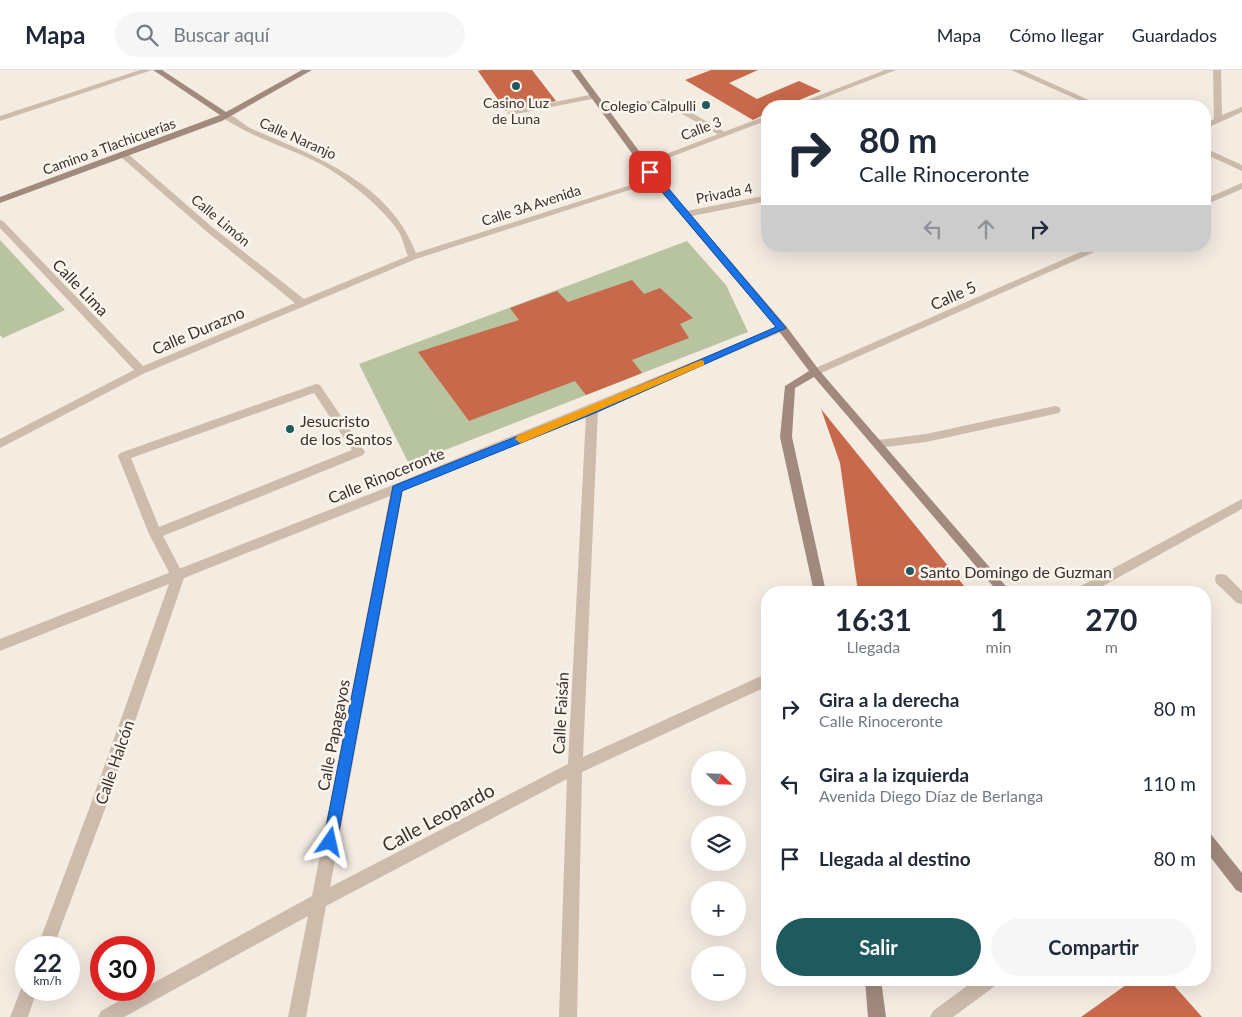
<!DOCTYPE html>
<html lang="es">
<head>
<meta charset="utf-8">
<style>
	body { margin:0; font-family:Lato,sans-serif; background:#f6f6f7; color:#1f2937; height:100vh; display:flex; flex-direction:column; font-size:19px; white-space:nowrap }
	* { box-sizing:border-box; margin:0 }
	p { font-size:16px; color:#747a83 }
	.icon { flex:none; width:28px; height:28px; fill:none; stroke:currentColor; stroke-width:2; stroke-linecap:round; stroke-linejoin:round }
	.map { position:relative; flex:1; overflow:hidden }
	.sheet { position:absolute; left:761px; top:516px; width:450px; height:400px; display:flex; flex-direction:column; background:#fff; border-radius:20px; box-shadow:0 5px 20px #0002 }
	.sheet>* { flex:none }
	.hud { position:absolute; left:761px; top:30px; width:450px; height:152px; border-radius:20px; box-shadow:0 5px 20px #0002; background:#fff; color:#1f2937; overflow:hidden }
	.needle { width:32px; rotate:113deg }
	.tools { position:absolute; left:691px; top:681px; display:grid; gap:10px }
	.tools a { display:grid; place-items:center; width:55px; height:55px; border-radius:50%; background:#fff; box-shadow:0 5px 20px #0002; font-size:25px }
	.speed { position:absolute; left:15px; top:866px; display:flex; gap:10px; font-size:25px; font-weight:700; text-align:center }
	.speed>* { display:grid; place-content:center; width:65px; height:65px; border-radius:50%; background:#fff; box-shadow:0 5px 20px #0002; line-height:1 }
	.speed small { font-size:12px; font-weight:400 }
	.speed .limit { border:8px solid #d22; background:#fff; color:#111 }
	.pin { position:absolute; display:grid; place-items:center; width:42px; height:42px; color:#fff; margin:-21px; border-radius:10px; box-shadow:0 2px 8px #0006 }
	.me { position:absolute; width:55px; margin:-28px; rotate:11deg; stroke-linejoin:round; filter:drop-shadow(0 0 4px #0008) }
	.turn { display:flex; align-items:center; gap:18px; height:105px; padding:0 15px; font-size:22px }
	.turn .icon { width:65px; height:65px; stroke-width:2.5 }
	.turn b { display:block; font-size:35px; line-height:42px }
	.lanes { display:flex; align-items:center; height:48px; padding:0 15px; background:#0003; justify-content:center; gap:25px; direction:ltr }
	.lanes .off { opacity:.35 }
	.eta { display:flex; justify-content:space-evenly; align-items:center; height:85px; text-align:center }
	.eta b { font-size:30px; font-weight:700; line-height:35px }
	.cta { display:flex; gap:10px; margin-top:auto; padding:10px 15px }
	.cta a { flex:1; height:58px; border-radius:30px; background:#1f5a5e; color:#fff; font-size:20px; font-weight:700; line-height:58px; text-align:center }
	.cta a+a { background:#f6f6f7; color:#1f2937 }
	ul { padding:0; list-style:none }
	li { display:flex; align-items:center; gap:15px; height:75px; padding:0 15px }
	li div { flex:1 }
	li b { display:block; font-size:19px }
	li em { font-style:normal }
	header { display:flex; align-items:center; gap:30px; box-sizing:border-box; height:70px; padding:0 25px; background:#fff; border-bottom:1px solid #e0e1e3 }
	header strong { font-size:24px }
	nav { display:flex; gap:28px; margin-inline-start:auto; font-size:18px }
	.search { width:350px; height:45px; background:#f6f6f7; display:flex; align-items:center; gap:12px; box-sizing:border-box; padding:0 18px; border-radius:28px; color:#747a83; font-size:19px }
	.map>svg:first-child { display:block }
	.green { fill:#b8c4a0 }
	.building { fill:#c8694b }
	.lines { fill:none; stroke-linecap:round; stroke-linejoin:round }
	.lane { fill:#cdbbac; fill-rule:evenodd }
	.street { fill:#cdbbac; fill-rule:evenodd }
	.secondary { fill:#a18a7d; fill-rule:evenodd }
	.route { fill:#1a73e8; stroke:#114b97 }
	.slow { fill:#f59e0b }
	.poi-dot { fill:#1f5a5e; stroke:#fbf5ee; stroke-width:2 }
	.labels { text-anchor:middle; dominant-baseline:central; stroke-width:5; stroke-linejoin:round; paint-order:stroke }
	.far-poi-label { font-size:14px; fill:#3b302b; stroke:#fbf5ee }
	.far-street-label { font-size:14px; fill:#3b302b; stroke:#fbf5ee }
	.street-label { font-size:16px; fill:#3b302b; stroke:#fbf5ee }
	.poi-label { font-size:16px; fill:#3b302b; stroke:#fbf5ee; text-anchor:start }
	.near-street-label { font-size:19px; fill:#3b302b; stroke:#fbf5ee }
</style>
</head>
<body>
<header>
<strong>Mapa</strong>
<div class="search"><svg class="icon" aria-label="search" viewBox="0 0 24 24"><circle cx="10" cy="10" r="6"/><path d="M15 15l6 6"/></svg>Buscar aquí</div>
<nav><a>Mapa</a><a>Cómo llegar</a><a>Guardados</a></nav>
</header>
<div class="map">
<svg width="1242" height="947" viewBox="0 0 1242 947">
	<rect width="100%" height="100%" fill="#f4ebe1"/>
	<path class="green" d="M0,170L65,240L3,268L0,265Z
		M687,171L726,215L748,262L409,394L359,294Z"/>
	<path class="building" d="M482,0H532L556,31L506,41L478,1Z
		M711,0H758L729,13L757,29L799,11L821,21L785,36H768V43L753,50L685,10Z
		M632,210L644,224L660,218L693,248L680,254L689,268L632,290L642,303L586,325L575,311L469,351L418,282L519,250L510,238L557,221L568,232Z
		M821,339L919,460L969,522H858L840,393Z
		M1133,910H1169L1202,947H1081Z"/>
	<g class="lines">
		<path class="lane" d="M594,24L598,26L597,28L511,45L507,43L511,41Z
			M658,29H668L728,64L721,66L663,33L606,44L602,42Z
			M1084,29H1087V33L1075,36H1063Z
			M768,125V131L687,147L682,144L687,141Z
			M316,314L320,315L363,379L365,382L363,385L163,466L184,506L183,510H173L149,464L118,386L120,383ZM314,323L352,380L159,457L131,388Z
			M1055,336L1059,337L1061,340L1059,343L926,372L878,378L872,374L878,370L926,364Z
			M1242,429V439L1092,522H1076L1077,518Z
			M975,910H997L995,916L953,947H930L933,941Z"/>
		<path class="street" d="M140,0H152L0,51V46Z
			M885,0H896L803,36H792Z
			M1011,0H1022L1102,36H1092Z
			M1213,0H1221L1222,45L1242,37V42L1205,59V53L1214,49Z
			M222,43C232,42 243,55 252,59C316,87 389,112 416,183L653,108H659L660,110L416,189L145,303L0,378V369L134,300L0,158V150L3,151L143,296L295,233L206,161L121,87V83H127L212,157L304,229L408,186C405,179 403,170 400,164C386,140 349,111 326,97C292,78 255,70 222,47Z
			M768,45V50L647,96L640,94Z
			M1205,78L1242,95V101L1205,84Z
			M1242,113V119L1205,135V129Z
			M1094,176H1108L819,304L815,306L810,302L811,300Z
			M782,255L787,258L786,260L598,340L583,687L768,603V616L582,702L577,947H559L567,709L326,836L306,947H288L308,846L124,947H98L101,941L139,920H144V918L312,826L390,426L184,508L105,739L53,878H37L89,739L169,514L0,581V569L388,417ZM586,345L568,694L330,817L403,420Z
			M1221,504L1226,505L1242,521V534L1237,533L1216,513L1215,509L1216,505Z
			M26,913V920H37L28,947H10L23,914Z"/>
		<path class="secondary" d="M153,0H162L226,42L302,0H312L222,51L0,133V127L220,45Z
			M571,0H579L659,108L786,256L819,300L1011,522H998L814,307L795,318L792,367L826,522H814L780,367L785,316L809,301L778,260L653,112Z
			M1205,761L1210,763L1242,803V823L1236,820L1205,780Z
			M865,910H881L886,947H868Z"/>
	</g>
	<path class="route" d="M647,100H653L786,258L595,343L402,421L337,772L335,777L330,779L325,777L323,772L393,416L588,338L776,257L647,104Z"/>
	<path class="slow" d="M701,290L704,291V295L524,372L520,373L515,369L517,366Z"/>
	<g class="poi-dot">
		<circle cx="516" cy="16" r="5"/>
		<circle cx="706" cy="35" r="5"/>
		<circle cx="290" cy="359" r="5"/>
		<circle cx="910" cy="501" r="5"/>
	</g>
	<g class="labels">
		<g class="far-poi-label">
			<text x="516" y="32">Casino Luz<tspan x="516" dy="16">de Luna</tspan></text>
			<text x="696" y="35" text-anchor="end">Colegio Calpulli</text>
		</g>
		<g class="far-street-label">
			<text transform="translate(701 58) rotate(-21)">Calle 3</text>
			<text transform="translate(298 68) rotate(24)">Calle Naranjo</text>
			<text transform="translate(109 76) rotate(-20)">Camino a Tlachicuerías</text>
			<text transform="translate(724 123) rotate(-11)">Privada 4</text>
			<text transform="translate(531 135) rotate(-18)">Calle 3A Avenida</text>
			<text transform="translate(221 150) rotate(40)">Calle Limón</text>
		</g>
		<g class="street-label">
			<text transform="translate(81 217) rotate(46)">Calle Lima</text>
			<text transform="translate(953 225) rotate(-24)">Calle 5</text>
			<text transform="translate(198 260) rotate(-23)">Calle Durazno</text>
			<text transform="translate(386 405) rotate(-22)">Calle Rinoceronte</text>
			<text transform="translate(560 643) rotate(-87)">Calle Faisán</text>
			<text transform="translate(333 665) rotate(-79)">Calle Papagayos</text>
			<text transform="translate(114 692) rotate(-71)">Calle Halcón</text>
		</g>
		<g class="poi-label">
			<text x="300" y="350">Jesucristo<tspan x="300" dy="18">de los Santos</tspan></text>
			<text x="920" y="501">Santo Domingo de Guzman</text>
		</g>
		<g class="near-street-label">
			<text transform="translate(438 747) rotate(-28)">Calle Leopardo</text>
		</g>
	</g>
</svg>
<div class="tools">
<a><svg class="needle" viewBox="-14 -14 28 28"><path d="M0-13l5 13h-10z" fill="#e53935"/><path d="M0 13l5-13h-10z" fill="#747a83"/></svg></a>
<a><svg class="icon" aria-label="layers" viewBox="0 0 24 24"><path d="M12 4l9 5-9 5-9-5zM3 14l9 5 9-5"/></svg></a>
<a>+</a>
<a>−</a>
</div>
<div class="speed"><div>22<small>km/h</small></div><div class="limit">30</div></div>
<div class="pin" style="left:650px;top:102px;background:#d93025"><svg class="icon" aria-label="arrive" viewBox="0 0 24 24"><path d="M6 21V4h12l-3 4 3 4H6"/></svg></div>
<svg class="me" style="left:330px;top:772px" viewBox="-20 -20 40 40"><path d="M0-17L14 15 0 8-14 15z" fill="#1a73e8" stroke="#fff" stroke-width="4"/></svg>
<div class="hud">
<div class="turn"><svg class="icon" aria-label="right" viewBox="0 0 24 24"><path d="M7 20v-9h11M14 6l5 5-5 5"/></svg><div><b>80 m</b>Calle Rinoceronte</div></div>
<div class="lanes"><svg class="icon off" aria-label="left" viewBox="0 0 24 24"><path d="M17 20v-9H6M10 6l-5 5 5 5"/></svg><svg class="icon off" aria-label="ahead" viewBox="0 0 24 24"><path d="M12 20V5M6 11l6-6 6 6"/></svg><svg class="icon" aria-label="right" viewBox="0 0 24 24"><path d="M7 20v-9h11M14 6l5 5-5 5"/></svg></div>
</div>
<section class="sheet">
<div class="eta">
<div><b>16:31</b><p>Llegada</p></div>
<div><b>1</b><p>min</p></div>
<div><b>270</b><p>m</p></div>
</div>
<ul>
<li><svg class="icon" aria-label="right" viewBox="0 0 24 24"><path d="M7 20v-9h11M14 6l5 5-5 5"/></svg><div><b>Gira a la derecha</b><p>Calle Rinoceronte</p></div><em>80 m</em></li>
<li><svg class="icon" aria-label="left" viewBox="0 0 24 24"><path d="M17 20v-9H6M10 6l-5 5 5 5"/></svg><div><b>Gira a la izquierda</b><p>Avenida Diego Díaz de Berlanga</p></div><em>110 m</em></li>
<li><svg class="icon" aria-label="arrive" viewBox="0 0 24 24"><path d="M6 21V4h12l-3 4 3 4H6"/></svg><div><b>Llegada al destino</b></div><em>80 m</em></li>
</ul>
<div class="cta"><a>Salir</a><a>Compartir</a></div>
</section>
</div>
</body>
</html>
